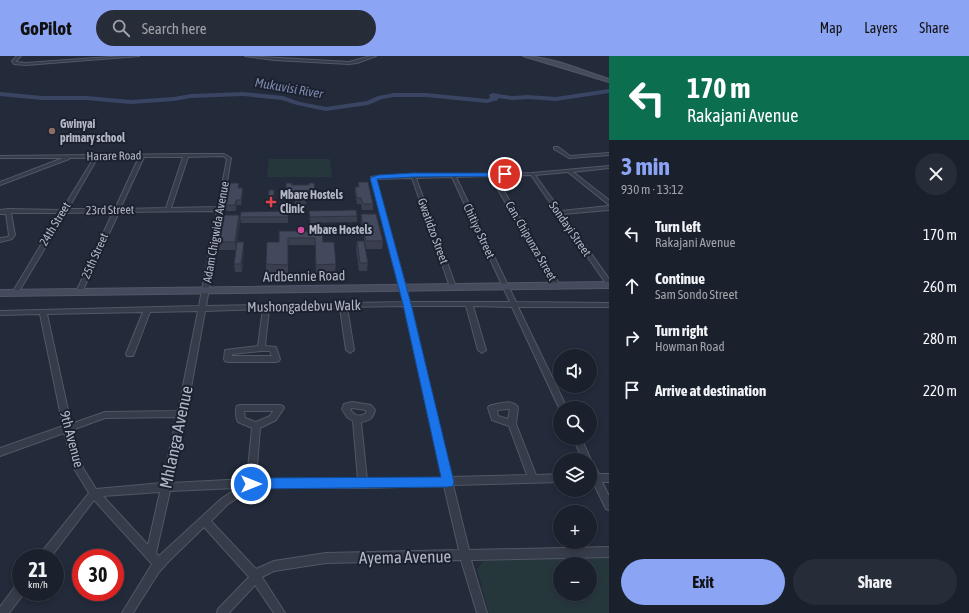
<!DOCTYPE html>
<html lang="en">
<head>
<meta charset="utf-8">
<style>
	body { margin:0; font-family:"Asap Condensed",sans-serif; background:#272d38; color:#f1f3f6; height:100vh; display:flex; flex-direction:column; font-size:15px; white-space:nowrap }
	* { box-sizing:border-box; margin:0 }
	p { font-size:13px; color:#9fa3a9 }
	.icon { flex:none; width:22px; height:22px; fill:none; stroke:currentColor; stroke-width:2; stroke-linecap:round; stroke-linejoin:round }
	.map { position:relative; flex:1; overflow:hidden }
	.drawer { display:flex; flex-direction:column; background:#1a202c; width:360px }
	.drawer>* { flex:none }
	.banner { background:#0b6e4f; color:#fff; overflow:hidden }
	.buttons { position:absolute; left:553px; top:293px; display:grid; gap:8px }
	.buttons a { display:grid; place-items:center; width:44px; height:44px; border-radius:50%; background:#1a202c; box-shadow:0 2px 6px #0003,0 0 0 1px #383e48; font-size:20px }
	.speed { position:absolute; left:12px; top:493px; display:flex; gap:8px; font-size:20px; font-weight:700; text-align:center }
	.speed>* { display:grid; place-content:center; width:52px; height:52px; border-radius:50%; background:#1a202c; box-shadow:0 2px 6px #0003,0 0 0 1px #383e48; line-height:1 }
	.speed small { font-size:10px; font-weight:400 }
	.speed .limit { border:6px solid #d22; background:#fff; color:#111 }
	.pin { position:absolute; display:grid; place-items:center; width:34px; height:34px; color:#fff; margin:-17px; border:2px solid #fff; border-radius:50%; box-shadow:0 1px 4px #0007 }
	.me { position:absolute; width:44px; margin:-22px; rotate:90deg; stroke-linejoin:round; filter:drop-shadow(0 0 3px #0008) }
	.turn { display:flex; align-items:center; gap:14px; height:84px; padding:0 12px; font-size:18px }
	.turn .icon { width:52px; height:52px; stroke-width:2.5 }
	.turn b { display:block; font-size:28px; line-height:34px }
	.round { display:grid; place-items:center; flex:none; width:42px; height:42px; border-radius:21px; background:#272d38 }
	.head { display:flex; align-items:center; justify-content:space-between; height:68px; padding:0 12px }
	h1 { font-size:24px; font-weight:700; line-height:30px; color:#8ba4f3 }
	.button { display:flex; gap:8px; margin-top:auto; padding:8px 12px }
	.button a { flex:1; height:46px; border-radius:24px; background:#8ba4f3; color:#111; font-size:16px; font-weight:700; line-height:46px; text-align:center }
	.button a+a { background:#272d38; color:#f1f3f6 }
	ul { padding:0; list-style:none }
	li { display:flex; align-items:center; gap:12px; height:52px; padding:0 12px }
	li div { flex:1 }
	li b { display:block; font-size:15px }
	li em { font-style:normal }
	header { display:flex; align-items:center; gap:24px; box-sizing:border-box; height:56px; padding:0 20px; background:#8ba4f3; color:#111 }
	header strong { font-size:19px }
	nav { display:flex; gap:22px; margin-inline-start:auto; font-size:14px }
	.search { width:280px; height:36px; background:#272d38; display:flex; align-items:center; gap:10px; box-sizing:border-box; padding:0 14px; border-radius:22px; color:#9fa3a9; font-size:15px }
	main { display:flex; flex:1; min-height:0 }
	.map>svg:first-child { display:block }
	.green { fill:#26373c; fill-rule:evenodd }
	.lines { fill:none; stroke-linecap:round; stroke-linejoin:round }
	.river { fill:#394563; fill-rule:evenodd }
	.street-casing { stroke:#525765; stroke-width:2 }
	.secondary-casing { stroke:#525765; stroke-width:2 }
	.street { fill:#373c4a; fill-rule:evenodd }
	.secondary { fill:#454b5d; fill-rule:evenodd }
	.wall { fill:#3a3f4f }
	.shaded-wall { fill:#2f3340 }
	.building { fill:#43495c; stroke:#2f3340 }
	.route { fill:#1a73e8; stroke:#114b97 }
	.education-dot { fill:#8d6e63; stroke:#1c212f; stroke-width:1.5 }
	.health-dot { fill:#e0444e; stroke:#1c212f; stroke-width:1.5 }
	.hotel-dot { fill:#d1479c; stroke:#1c212f; stroke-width:1.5 }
	.labels { text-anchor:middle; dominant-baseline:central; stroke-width:4; stroke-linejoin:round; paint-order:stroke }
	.far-poi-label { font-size:12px; font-weight:bold; fill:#b2b7c6; stroke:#1c212f; text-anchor:start }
	.far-street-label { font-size:12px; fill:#b2b7c6; stroke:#1c212f }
	.far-water-label { font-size:13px; font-style:italic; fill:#7c89ad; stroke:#1c212f }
	.street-label { font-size:14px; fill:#b2b7c6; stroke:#1c212f }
	.near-street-label { font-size:17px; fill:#b2b7c6; stroke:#1c212f }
</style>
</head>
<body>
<header>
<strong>GoPilot</strong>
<div class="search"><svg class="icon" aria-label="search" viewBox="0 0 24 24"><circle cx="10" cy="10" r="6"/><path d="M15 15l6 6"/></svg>Search here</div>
<nav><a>Map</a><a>Layers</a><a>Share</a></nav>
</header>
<main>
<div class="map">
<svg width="609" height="557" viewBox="0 0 609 557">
	<rect width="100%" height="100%" fill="#232a3a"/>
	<path class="green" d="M269,103H330L332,121H267Z
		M609,501V557H489L477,513L484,505ZM560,508H590V538H560Z"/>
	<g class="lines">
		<path class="river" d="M609,33V37L556,45L528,43L512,44L498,42V44L487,47L426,41H394L382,43L368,49L326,55L297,49L282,44L243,40L191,42L174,45L131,48L86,44H42L0,40V36L42,40H86L131,44L174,41L191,38L243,36L283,40L300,46L326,51L367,45L378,40L394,37H426L487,43L490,42L489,39L492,37L512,40L528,39L556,41Z"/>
		<g class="street-casing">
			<path id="street" d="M17,0H21L16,5V6L26,7L124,0H139L26,9L14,8L12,5Z
				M245,0L349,6L371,0H376L357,7L349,8L274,4Z
				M554,91H558L570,100L609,97V99L569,102L554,93Z
				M186,98H224L231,102L206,250L403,246L371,122V121L378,120L411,119L413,118L415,119L532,117L609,110V112L573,116L609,144V149L568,116L535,119L561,155L609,150V154L563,158L609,223V230L607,229L531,119L495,120L561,231L558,233L555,231L490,120L456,121L516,246L609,247V251H518L567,352H560V354L512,251L473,250L486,294L482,297L478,294L466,250H411L451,421L527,419L509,370L492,364L488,352L489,350L492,349C501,347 512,343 518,351L516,368L536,419L560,418V426L453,429L469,494L609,491V501L471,504L487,557H477L461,504L326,507L274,515L262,521L285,557H274L255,529L229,557H217L218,553L249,521L204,471L169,505L159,516L133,557H122L152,508L94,444L50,502H39L40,498L89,437L75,414L64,377L0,400V392L63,370L40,258L0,259V255L199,250L217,155L119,156L82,236L79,238L76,236L113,156L66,157L18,237L15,239L12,237L60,157H11L15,179L12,183L0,186V182L8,181L9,179L6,158H0V154L8,153L62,154L94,102H69V103L0,129V126L63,102H0V100ZM223,100L227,103L218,151L171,152L188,101ZM98,101H139L115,153H68ZM144,101H183L166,152L120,153ZM452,121L510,246H410L376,123L412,122L450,231L453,233L456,231L416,122ZM404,250L442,422L367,424L361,366C370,365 373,362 375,354L371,349L352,346L344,348L342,353L347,361L353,365L358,424L256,423L260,372L276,364L284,352L283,350L280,349H240L237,350C235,354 236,362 238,366L252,372L247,423L171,427L188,348L205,255L263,253L258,290L225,294L224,303L225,305L228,306H276L279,305L280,303L276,291L265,290L269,253L340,252L346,294L350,297L354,294L347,251ZM198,255L178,355L105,356L71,368L47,258L143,256L126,298L127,300H133L134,298L150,256ZM261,295H270L272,300H232V298ZM352,352L366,354V357C360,362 353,359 350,353ZM510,353L508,363L498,360L497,354ZM244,355H273L270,360L256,366L245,362ZM177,361L162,427L96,433L83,412L72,374L105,362ZM444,430L459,494L326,497L274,505L256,513L211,465L227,449L253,431L363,432ZM237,432L221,443L159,500L156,497L170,435ZM160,436L148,489L103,440Z
				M573,382H581L591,404V405L593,406L599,418H609V426H602L609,440V454L606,453L593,426H590V404H583Z
				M21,527V536H25L9,557H0V551L17,528Z"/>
		</g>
		<g class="secondary-casing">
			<path id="secondary" d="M523,0C550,0 583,15 609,23V26Z
				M609,226V232L0,240V234Z"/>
		</g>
		<use href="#street" class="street"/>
		<use href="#secondary" class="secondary"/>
	</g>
	<path class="wall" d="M358,126L373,148V154H362L361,148H357L355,137V131H358Z
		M286,127L292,129L315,134V141H312V144H306V150H295V144H289L288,142H286Z
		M239,132L243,137L241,149H237L236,155H226L225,149Z
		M274,134V150H268V145Z
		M288,155V167H241L240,161Z
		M309,155L357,160V166L310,167Z
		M361,158L383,185L382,193H366L361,166Z
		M239,159L240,166L236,194H219L218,186Z
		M279,175H322L323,186L336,208L335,215L316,217L315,189H288V217L266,216V208L279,186Z
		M357,185L368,207L367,215H359L356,193Z
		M244,194L242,216H235L234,208Z"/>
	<path class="shaded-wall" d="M243,132V137L241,149V144Z
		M236,144L237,149L236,155L235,149Z
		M239,159L240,166L236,194L235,186Z
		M244,186V194L242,216L241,208Z"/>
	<path class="building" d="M358,126H368L373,148H363L361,142H357L355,131H359Z
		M229,127H239L238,132H243L241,144H236L235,149H225Z
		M286,127H292V129H309V127H314L315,134H312V137H306V143H295V137H288V135H286Z
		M269,134H274V145H268Z
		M356,154L357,160L310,161L309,155Z
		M288,155V161H240L241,156Z
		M361,158H376L383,185H366Z
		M223,159H239L235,186H218Z
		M279,175H322L323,186H334L336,208L316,209L315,182H288V209L266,208L267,186H279Z
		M357,185H364L368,207H360Z
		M237,186H244L241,208H234Z"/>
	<path class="route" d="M413,117H505L509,118L505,120L413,121L377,123L411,248L454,426L453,430L448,431L251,433L247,431L245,428L247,424L251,422L441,421L403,248L370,122L378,119Z"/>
	<circle class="education-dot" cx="52" cy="75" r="4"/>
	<path class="health-dot" d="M269 140h4v4h4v4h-4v4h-4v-4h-4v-4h4z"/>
	<circle class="hotel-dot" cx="301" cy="174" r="4"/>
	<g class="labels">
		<g class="far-poi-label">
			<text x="60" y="68">Gwinyai<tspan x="60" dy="14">primary school</tspan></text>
			<text x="280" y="139">Mbare Hostels<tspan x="280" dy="14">Clinic</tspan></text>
			<text x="309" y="174">Mbare Hostels</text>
		</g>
		<g class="far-street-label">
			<text transform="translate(114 100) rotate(-1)">Harare Road</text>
			<text transform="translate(110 154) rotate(-1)">23rd Street</text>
			<text transform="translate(55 168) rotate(-59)">24th Street</text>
			<text transform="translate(570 173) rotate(55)">Sondayi Street</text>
			<text transform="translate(433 175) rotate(70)">Gwatidzo Street</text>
			<text transform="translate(479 175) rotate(65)">Chitiyo Street</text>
			<text transform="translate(216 176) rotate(-80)">Adam Chigwida Avenue</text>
			<text transform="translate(531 185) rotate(60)">Can. Chipunza Street</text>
			<text transform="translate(95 200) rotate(-66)">25th Street</text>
		</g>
		<g class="far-water-label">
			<text transform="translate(289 32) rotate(10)">Mukuvisi River</text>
		</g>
		<g class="street-label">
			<text transform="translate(304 220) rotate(-1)">Ardbennie Road</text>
			<text transform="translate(304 250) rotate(-1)">Mushongadebvu Walk</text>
			<text transform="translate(72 383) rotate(75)">9th Avenue</text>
		</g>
		<g class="near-street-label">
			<text transform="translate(176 381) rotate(-78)">Mhlanga Avenue</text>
			<text transform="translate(405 501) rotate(-1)">Ayema Avenue</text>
		</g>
	</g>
</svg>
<div class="buttons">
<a><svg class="icon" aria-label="sound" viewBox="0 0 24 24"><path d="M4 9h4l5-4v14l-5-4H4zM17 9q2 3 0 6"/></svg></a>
<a><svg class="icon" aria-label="search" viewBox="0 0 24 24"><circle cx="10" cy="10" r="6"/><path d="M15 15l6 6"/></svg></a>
<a><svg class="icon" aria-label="layers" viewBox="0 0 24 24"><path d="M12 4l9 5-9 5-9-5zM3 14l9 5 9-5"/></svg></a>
<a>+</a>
<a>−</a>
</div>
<div class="speed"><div>21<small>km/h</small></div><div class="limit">30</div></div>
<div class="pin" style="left:505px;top:118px;background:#d93025"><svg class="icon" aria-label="arrive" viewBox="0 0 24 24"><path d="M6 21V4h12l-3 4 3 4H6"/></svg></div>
<svg class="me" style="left:251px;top:428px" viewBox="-20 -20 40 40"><circle r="17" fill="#1a73e8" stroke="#fff" stroke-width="3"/><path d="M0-11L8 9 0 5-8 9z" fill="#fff"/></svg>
</div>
<section class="drawer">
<div class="banner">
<div class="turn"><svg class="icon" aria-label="left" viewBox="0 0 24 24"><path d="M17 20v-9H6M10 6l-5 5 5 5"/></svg><div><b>170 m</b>Rakajani Avenue</div></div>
</div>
<div class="head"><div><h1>3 min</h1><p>930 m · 13:12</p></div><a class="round"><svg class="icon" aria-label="close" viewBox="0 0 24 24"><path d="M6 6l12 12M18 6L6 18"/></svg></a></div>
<ul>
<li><svg class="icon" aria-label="left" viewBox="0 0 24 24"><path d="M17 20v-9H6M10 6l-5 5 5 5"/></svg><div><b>Turn left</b><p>Rakajani Avenue</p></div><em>170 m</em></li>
<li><svg class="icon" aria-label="ahead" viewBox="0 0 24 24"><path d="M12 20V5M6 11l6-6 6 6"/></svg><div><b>Continue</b><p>Sam Sondo Street</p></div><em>260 m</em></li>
<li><svg class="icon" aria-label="right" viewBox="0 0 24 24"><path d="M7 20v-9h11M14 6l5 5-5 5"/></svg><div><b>Turn right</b><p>Howman Road</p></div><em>280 m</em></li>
<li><svg class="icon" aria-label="arrive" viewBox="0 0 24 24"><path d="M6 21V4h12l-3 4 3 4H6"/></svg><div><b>Arrive at destination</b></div><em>220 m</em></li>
</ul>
<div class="button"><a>Exit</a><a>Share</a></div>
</section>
</main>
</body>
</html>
